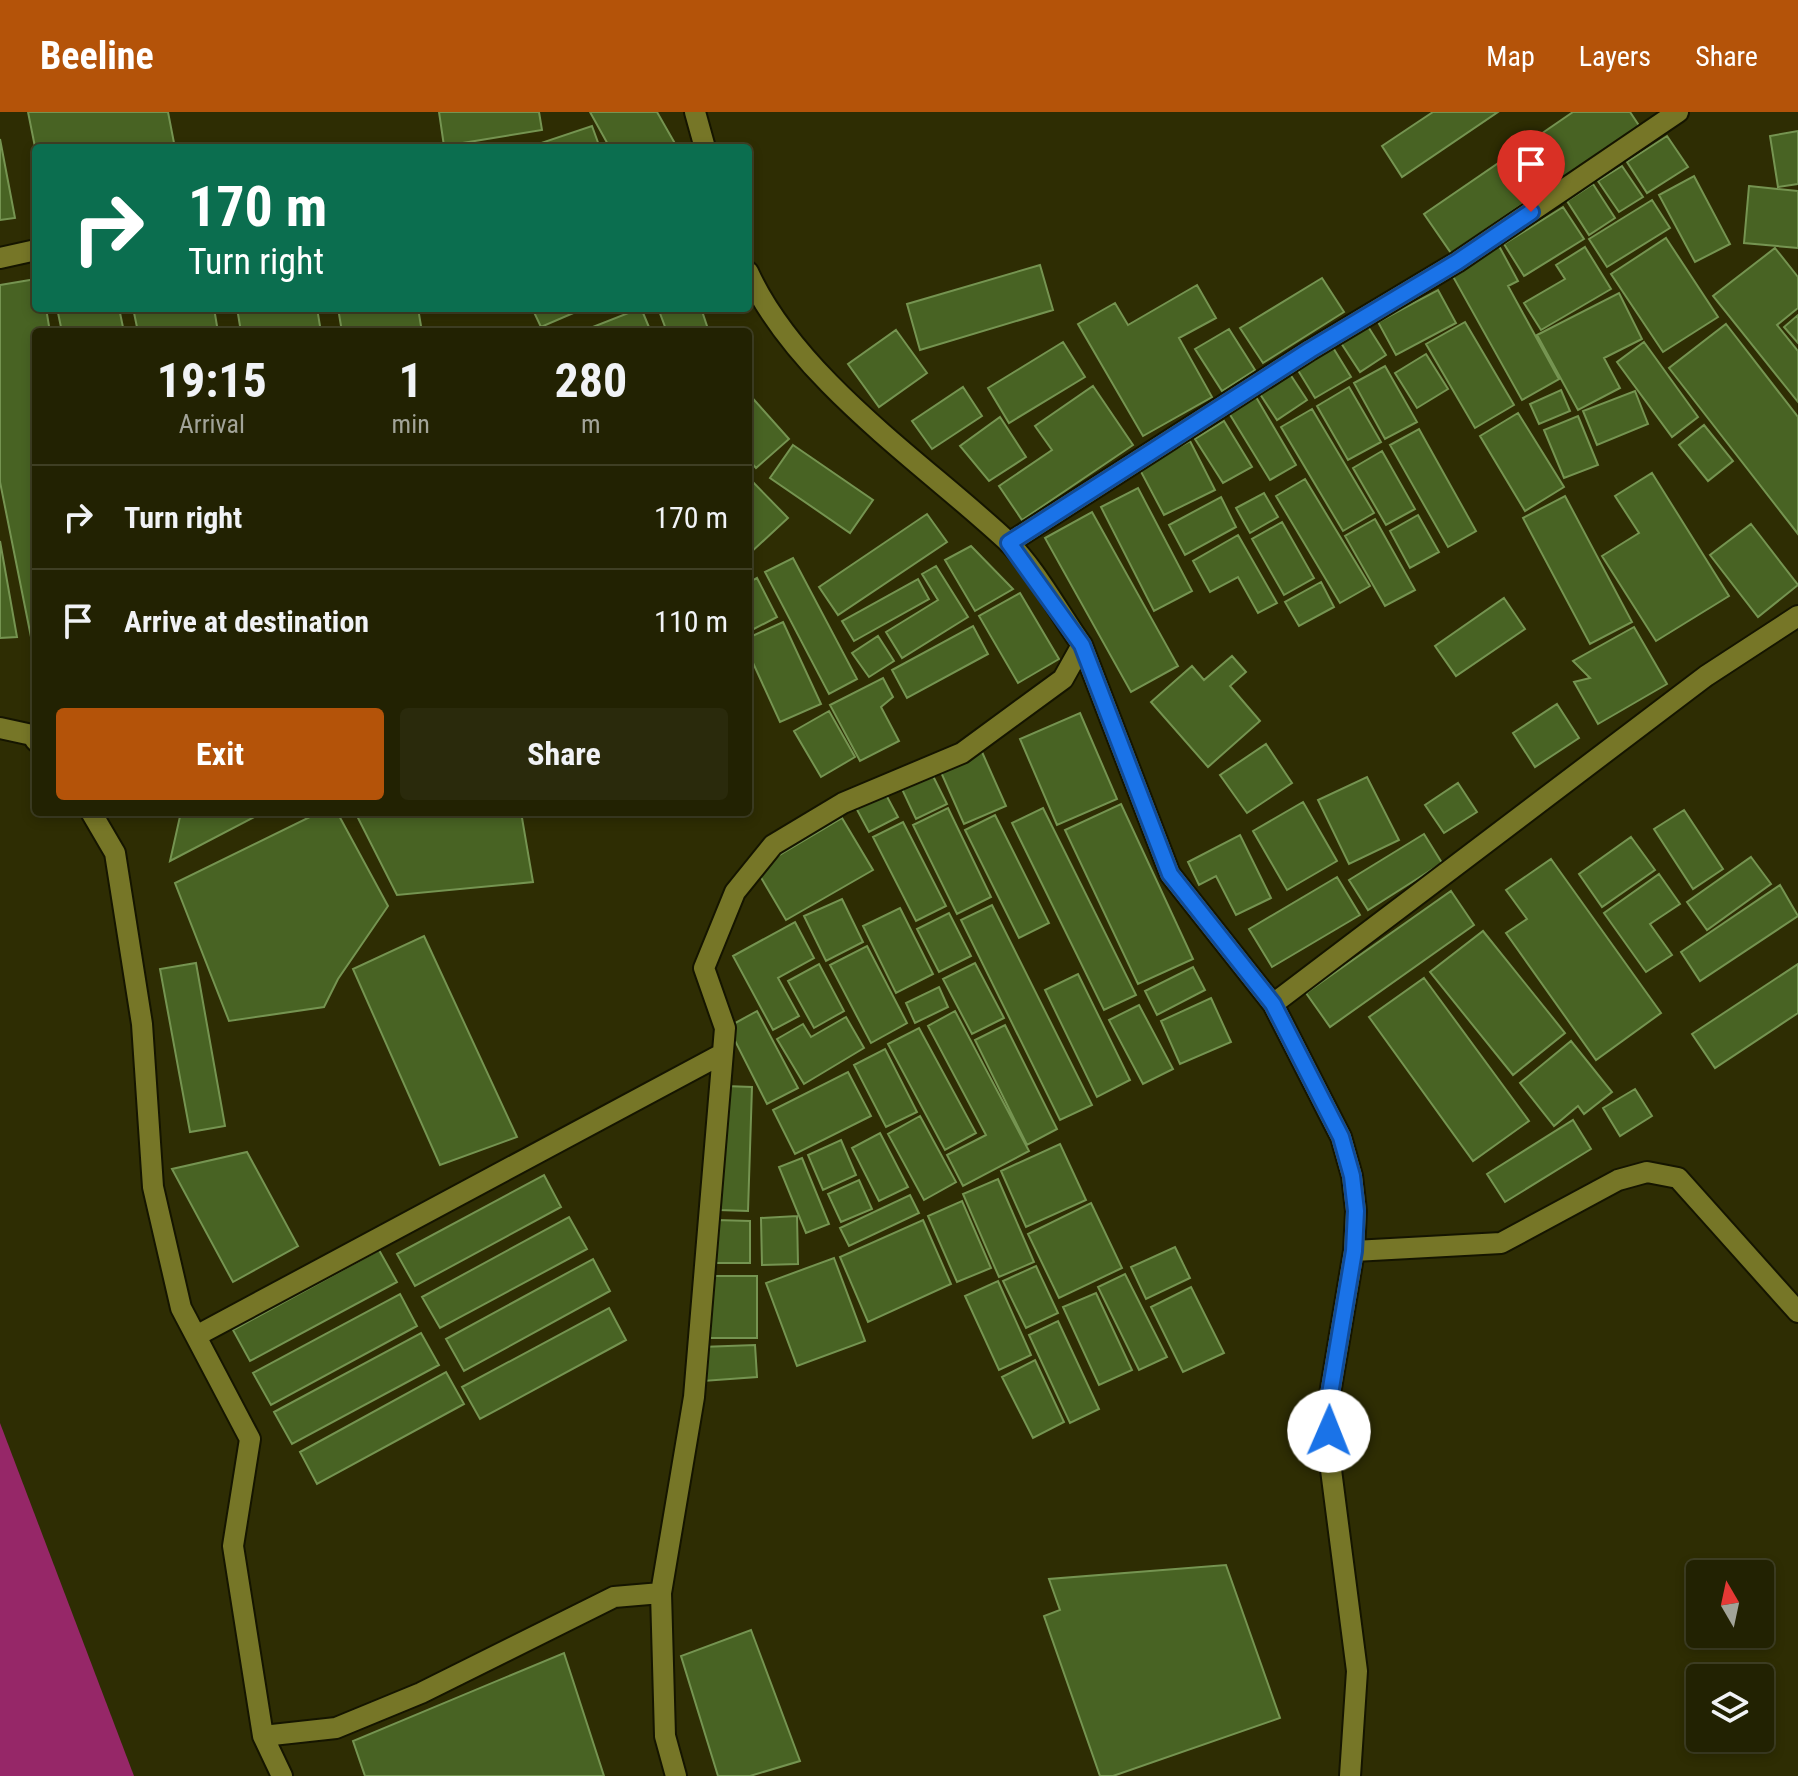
<!DOCTYPE html>
<html lang="en">
<head>
<meta charset="utf-8">
<style>
	body { margin:0; font-family:"Roboto Condensed",sans-serif; background:#2a2a0c; color:#f1f3f6; height:100vh; display:flex; flex-direction:column; font-size:30px; white-space:nowrap }
	* { box-sizing:border-box; margin:0 }
	p { font-size:26px; color:#a2a499 }
	.icon { flex:none; width:44px; height:44px; fill:none; stroke:currentColor; stroke-width:2; stroke-linecap:round; stroke-linejoin:round }
	.map { position:relative; flex:1; overflow:hidden }
	.drawer { position:absolute; left:32px; top:216px; width:720px; height:488px; display:flex; flex-direction:column; background:#222202; border-radius:8px; box-shadow:0 4px 12px #0003,0 0 0 2px #3f3f24 }
	.drawer>* { flex:none }
	.top-card { position:absolute; left:32px; top:32px; width:720px; height:168px; border-radius:8px; box-shadow:0 4px 12px #0003,0 0 0 2px #3f3f24; background:#0b6e4f; color:#fff; overflow:hidden }
	.needle { width:52px; rotate:351deg }
	.buttons { position:absolute; left:1686px; top:1448px; display:grid; gap:16px }
	.buttons a { display:grid; place-items:center; width:88px; height:88px; border-radius:8px; background:#222202; box-shadow:0 4px 12px #0003,0 0 0 2px #3f3f24; font-size:40px }
	.pin { position:absolute; display:grid; place-items:center; width:68px; height:68px; color:#fff; margin:-82px -34px; border-radius:50% 50% 50% 0; rotate:-45deg; box-shadow:0 0 8px #0007 }
	.pin .icon { rotate:45deg }
	.me { position:absolute; width:88px; margin:-44px; rotate:1deg; stroke-linejoin:round; filter:drop-shadow(0 0 6px #0008) }
	.turn { display:flex; align-items:center; gap:28px; height:168px; padding:0 24px; font-size:36px }
	.turn .icon { width:104px; height:104px; stroke-width:2.5 }
	.turn b { display:block; font-size:56px; line-height:68px }
	.eta { display:flex; justify-content:space-evenly; align-items:center; height:136px; text-align:center }
	.eta b { font-size:48px; font-weight:700; line-height:56px }
	.primary-button { display:flex; gap:16px; margin-top:auto; padding:16px 24px }
	.primary-button a { flex:1; height:92px; border-radius:8px; background:#b45309; color:#fff; font-size:32px; font-weight:700; line-height:92px; text-align:center }
	.primary-button a+a { background:#2a2a0c; color:#f1f3f6 }
	ul { padding:0; list-style:none }
	li { display:flex; align-items:center; gap:24px; height:104px; padding:0 24px; border-top:2px solid #3f3f24 }
	li div { flex:1 }
	li b { display:block; font-size:30px }
	li em { font-style:normal }
	header { display:flex; align-items:center; gap:48px; box-sizing:border-box; height:112px; padding:0 40px; background:#b45309; color:#fff }
	header strong { font-size:38px }
	nav { display:flex; gap:44px; margin-inline-start:auto; font-size:28px }
	.map>svg:first-child { display:block }
	.forest { fill:#962768 }
	.building { fill:#486323; stroke:#759451; stroke-width:2 }
	.lines { fill:none; stroke-linecap:round; stroke-linejoin:round }
	.minor-casing { stroke:#151500; stroke-width:24 }
	.minor { stroke:#767627; stroke-width:20 }
	.route-casing { stroke:#114b97; stroke-width:20 }
	.route { stroke:#1a73e8; stroke-width:14 }
</style>
</head>
<body>
<header>
<strong>Beeline</strong>
<nav><a>Map</a><a>Layers</a><a>Share</a></nav>
</header>
<div class="map">
<svg width="1798" height="1664" viewBox="0 0 1798 1664">
	<rect width="100%" height="100%" fill="#2e2d03"/>
	<path class="forest" d="M0,1311L134,1664H0Z"/>
	<path class="building" d="M28,0H168L175,36H36V40Z
		M439,0H539L542,18L444,34Z
		M590,0H657L677,35L610,36Z
		M1433,0H1498L1402,65L1382,34Z
		M1573,0H1630L1640,15L1552,74L1525,33Z
		M592,14L600,36H543L541,31Z
		M1798,19V72L1778,75L1770,24Z
		M1667,24L1688,55L1647,81L1627,50Z
		M0,27L15,106L0,108Z
		M1516,39L1543,78L1451,141L1424,102Z
		M1622,54L1643,85L1619,100L1598,69Z
		M1694,64L1730,132L1695,150L1659,83Z
		M1593,72L1615,106L1589,123L1567,89Z
		M1749,74L1798,79V136L1744,131Z
		M1652,88L1670,116L1607,155L1589,127Z
		M1563,95L1584,127L1524,164L1504,132Z
		M1666,126L1718,205L1663,240L1611,162Z
		M1499,134L1518,169L1508,174L1559,267L1522,288L1451,161Z
		M1585,135L1611,177L1541,218L1524,191L1565,167L1556,153Z
		M1775,136L1798,165V196L1777,213L1798,239V290L1713,184Z
		M1040,153L1053,198L920,238L907,192Z
		M1322,166L1344,200L1263,251L1240,216Z
		M36,167V196H46L50,220H36L34,540L0,370V173Z
		M1197,173L1216,206L1179,226L1212,285L1143,324L1078,212L1115,191L1128,213Z
		M1438,178L1456,211L1396,243L1378,210Z
		M1619,181L1642,227L1604,246L1620,276L1578,298L1537,223Z
		M57,196H119L124,220H62Z
		M133,196H214L218,220H138Z
		M237,196H317L321,220H241Z
		M338,196H418L422,220H342Z
		M532,196H585L541,215Z
		M641,196L651,220H586L585,218Z
		M658,196H701L709,220H667Z
		M1798,203V231L1784,215Z
		M1465,210L1514,293L1475,316L1426,232Z
		M1726,212L1798,305V422L1669,256Z
		M1367,213L1386,243L1360,260L1341,231Z
		M1229,217L1255,258L1222,279L1195,237Z
		M896,218L927,261L879,295L848,252Z
		M1063,230L1085,265L1009,311L988,276Z
		M1644,230L1698,305L1672,325L1617,250Z
		M1332,234L1351,265L1315,286L1296,255Z
		M1426,242L1448,277L1417,296L1395,261Z
		M1385,254L1417,310L1385,327L1354,271Z
		M1288,259L1307,288L1277,308L1258,279Z
		M1093,274L1133,333L1022,408L999,374L1052,338L1035,314Z
		M963,275L982,304L932,337L912,309Z
		M1349,275L1381,330L1348,348L1317,294Z
		M1561,278L1570,299L1539,312L1530,292Z
		M1635,279L1648,312L1597,333L1583,299Z
		M748,281L789,327L756,356L748,347Z
		M1256,285L1296,353L1270,368L1229,301Z
		M1312,297L1374,401L1343,419L1281,315Z
		M1518,301L1564,375L1525,399L1480,324Z
		M1578,304L1598,353L1564,366L1544,318Z
		M1000,305L1026,345L989,369L960,334Z
		M1224,309L1252,355L1223,371L1195,327Z
		M1704,313L1733,349L1708,369L1679,333Z
		M1419,317L1476,419L1448,435L1390,333Z
		M1190,329L1215,378L1164,403L1139,356Z
		M793,333L873,388L850,421L770,366Z
		M1382,339L1415,397L1386,413L1353,356Z
		M1652,361L1729,484L1656,529L1602,444L1639,421L1615,384Z
		M748,365L788,406L748,443Z
		M1305,367L1370,474L1340,491L1276,384Z
		M1138,376L1192,479L1154,499L1101,395Z
		M1264,381L1278,405L1250,421L1236,396Z
		M1565,384L1632,510L1590,532L1523,406Z
		M1221,385L1236,415L1185,443L1169,413Z
		M1092,400L1178,554L1131,580L1045,426Z
		M927,402L947,430L838,503L819,475Z
		M1418,403L1439,440L1410,456L1390,419Z
		M1375,407L1415,478L1385,494L1345,424Z
		M1282,410L1314,466L1284,483L1252,427Z
		M1751,412L1798,473L1758,505L1710,443Z
		M1238,423L1277,491L1258,501L1238,465L1210,480L1193,449Z
		M0,429L17,525L0,526Z
		M971,434L1013,477L975,499L945,448Z
		M793,446L857,567L829,582L765,460Z
		M936,454L968,505L902,546L886,520L938,488L922,462Z
		M757,466L777,505L748,520V471Z
		M918,467L929,487L854,529L842,509Z
		M1321,470L1334,495L1299,514L1285,490Z
		M1020,481L1059,547L1018,571L979,504Z
		M1504,486L1525,517L1456,564L1435,534Z
		M783,510L821,592L780,610L748,540V526Z
		M973,514L988,542L907,586L892,558Z
		M1634,515L1667,572L1598,612L1574,570L1590,566L1573,549Z
		M878,524L894,549L869,565L852,541Z
		M1232,544L1246,560L1230,574L1260,609L1208,655L1151,590L1192,554L1204,568Z
		M883,566L893,585L881,595L899,629L860,649L830,593Z
		M1557,592L1579,626L1535,655L1513,621Z
		M829,599L855,645L821,665L794,619Z
		M1080,601L1117,687L1057,713L1020,627Z
		M1266,632L1292,671L1247,701L1220,663Z
		M982,640L1006,694L964,712L940,658Z
		M931,660L947,692L916,707L901,675Z
		M1367,665L1399,728L1349,752L1318,688Z
		M1458,671L1477,700L1444,721L1425,693Z
		M884,679L898,705L869,720L855,694Z
		M1303,690L1337,749L1287,778L1253,719Z
		M1121,692L1193,847L1138,872L1065,718Z
		M948,696L991,785L957,802L913,713Z
		M1043,696L1136,883L1104,898L1012,711Z
		M1684,698L1723,757L1693,777L1654,717Z
		M181,700H264L170,749Z
		M320,700H337L388,794L338,867L324,895L229,909L175,771Z
		M355,700H521L533,770L397,783Z
		M995,703L1049,811L1019,826L965,718Z
		M842,706L873,758L786,808L756,757Z
		M903,710L946,794L916,809L873,725Z
		M1424,722L1442,751L1368,798L1349,768Z
		M1240,723L1271,786L1236,803L1216,764L1199,773L1188,750Z
		M1631,725L1655,758L1602,795L1579,762Z
		M1751,745L1771,772L1707,818L1687,790Z
		M1551,747L1661,901L1596,948L1506,821L1527,807L1506,778Z
		M1659,762L1680,792L1650,812L1672,843L1646,860L1604,801Z
		M1337,765L1360,803L1272,855L1249,817Z
		M1780,773L1798,804L1700,869L1681,840Z
		M1451,779L1474,813L1330,915L1306,881Z
		M842,787L863,830L826,849L804,804Z
		M992,793L1092,993L1060,1008L961,808Z
		M900,796L933,862L896,881L863,814Z
		M949,801L971,844L939,860L917,817Z
		M795,810L814,846L778,866L799,904L773,918L733,844Z
		M1483,819L1565,921L1513,963L1430,860Z
		M424,824L517,1025L440,1053L353,857Z
		M867,834L907,911L871,931L830,853Z
		M196,851L225,1014L190,1020L160,857Z
		M975,851L1004,906L972,922L943,867Z
		M819,852L844,899L814,916L788,869Z
		M1798,852V901L1715,956L1692,922Z
		M1193,855L1205,878L1157,903L1145,879Z
		M1078,862L1130,968L1097,985L1045,878Z
		M1424,866L1529,1009L1473,1049L1369,905Z
		M939,875L948,895L915,911L906,891Z
		M1211,886L1231,930L1180,952L1161,909Z
		M1139,893L1173,957L1143,972L1109,908Z
		M757,899L798,976L767,992L728,915Z
		M955,899L1029,1039L963,1074L947,1043L986,1023L928,914Z
		M846,905L864,936L804,972L777,927L803,912L811,925Z
		M1005,913L1057,1017L1027,1033L975,928Z
		M919,916L976,1021L945,1038L888,932Z
		M1571,929L1612,980L1584,1002L1578,994L1554,1014L1520,971Z
		M885,937L917,1000L886,1015L854,953Z
		M848,960L871,1004L795,1042L773,998Z
		M725,974L752,975L748,1099L719,1098Z
		M1635,977L1652,1004L1620,1024L1603,996Z
		M920,1004L956,1070L924,1088L888,1022Z
		M1573,1008L1591,1037L1505,1090L1487,1062Z
		M880,1021L908,1075L879,1089L852,1036Z
		M841,1028L856,1063L823,1078L808,1043Z
		M1060,1032L1086,1088L1026,1115L1001,1059Z
		M247,1040L298,1134L233,1170L172,1057Z
		M802,1046L829,1112L806,1121L779,1055Z
		M544,1063L561,1095L415,1174L397,1142Z
		M998,1067L1034,1150L999,1165L963,1082Z
		M859,1068L872,1097L841,1110L828,1082Z
		M910,1083L919,1101L849,1134L840,1116Z
		M962,1089L991,1156L957,1170L928,1104Z
		M1091,1091L1122,1156L1059,1186L1028,1122Z
		M797,1104L798,1152L762,1153L761,1106Z
		M569,1105L587,1137L440,1216L422,1185Z
		M716,1108L750,1109V1151H715Z
		M923,1108L951,1172L868,1210L840,1145Z
		M1175,1135L1190,1166L1146,1187L1131,1155Z
		M379,1138L397,1170L250,1249L233,1218Z
		M834,1146L865,1229L797,1254L766,1171Z
		M593,1147L610,1179L464,1259L446,1227Z
		M1036,1154L1058,1201L1026,1216L1003,1169Z
		M1125,1162L1167,1245L1139,1258L1098,1175Z
		M710,1164H757V1226H710Z
		M998,1169L1031,1243L999,1258L965,1184Z
		M1191,1175L1224,1241L1183,1260L1151,1195Z
		M1096,1181L1132,1258L1099,1273L1063,1195Z
		M400,1182L417,1214L271,1293L253,1261Z
		M609,1196L626,1228L480,1307L462,1275Z
		M1058,1209L1099,1297L1070,1311L1029,1223Z
		M421,1221L439,1253L292,1332L274,1300Z
		M755,1233L757,1265L703,1269L701,1235Z
		M1035,1248L1064,1310L1033,1326L1002,1265Z
		M446,1260L464,1292L317,1372L300,1340Z
		M1226,1453L1280,1606L1113,1664H1100L1044,1504L1060,1498L1049,1467Z
		M751,1518L800,1649L750,1664H718L681,1544Z
		M564,1541L604,1664H365L353,1629Z"/>
	<g class="lines">
		<g class="minor-casing">
			<path id="minor" d="M695,0L705,36
				M0,146L36,138
				M1009,431L1310,238L1457,150L1678,0
				M1082,533L1170,762L1273,892L1341,1025L1352,1064L1356,1099L1354,1139L1329,1288L1330,1350L1357,1559L1350,1664
				M0,616L32,623L36,629
				M91,700L115,741L142,912L153,1075L181,1196L250,1327L233,1434L263,1624L282,1664
				M1273,892L1706,564L1798,504
				M1354,1139L1501,1131L1618,1068L1647,1060L1678,1066L1798,1200
				M196,1224L722,942
				M263,1624L336,1616L421,1581L614,1485L661,1481
				M676,1664L665,1624L661,1481L694,1285L725,916L704,856L735,780L773,733L843,691L962,641L1063,567L1082,533C1059,501 1034,454 1006,428C922,350 797,267 748,160"/>
		</g>
		<use href="#minor" class="minor"/>
	</g>
	<g class="lines">
		<g class="route-casing">
			<path id="route" d="M1329,1319V1288L1354,1139L1356,1099L1352,1064L1341,1025L1273,892L1170,762L1082,533L1009,431L1310,238L1457,150L1531,100"/>
		</g>
		<use href="#route" class="route"/>
	</g>
</svg>
<div class="buttons">
<a><svg class="needle" viewBox="-14 -14 28 28"><path d="M0-13l5 13h-10z" fill="#e53935"/><path d="M0 13l5-13h-10z" fill="#a2a499"/></svg></a>
<a><svg class="icon" aria-label="layers" viewBox="0 0 24 24"><path d="M12 4l9 5-9 5-9-5zM3 14l9 5 9-5"/></svg></a>
</div>
<div class="pin" style="left:1531px;top:100px;background:#d93025"><svg class="icon" aria-label="arrive" viewBox="0 0 24 24"><path d="M6 21V4h12l-3 4 3 4H6"/></svg></div>
<svg class="me" style="left:1329px;top:1319px" viewBox="-20 -20 40 40"><circle r="19" fill="#fff"/><path d="M0-13L10 11 0 6-10 11z" fill="#1a73e8"/></svg>
<div class="top-card">
<div class="turn"><svg class="icon" aria-label="right" viewBox="0 0 24 24"><path d="M7 20v-9h11M14 6l5 5-5 5"/></svg><div><b>170 m</b>Turn right</div></div>
</div>
<section class="drawer">
<div class="eta">
<div><b>19:15</b><p>Arrival</p></div>
<div><b>1</b><p>min</p></div>
<div><b>280</b><p>m</p></div>
</div>
<ul>
<li><svg class="icon" aria-label="right" viewBox="0 0 24 24"><path d="M7 20v-9h11M14 6l5 5-5 5"/></svg><div><b>Turn right</b></div><em>170 m</em></li>
<li><svg class="icon" aria-label="arrive" viewBox="0 0 24 24"><path d="M6 21V4h12l-3 4 3 4H6"/></svg><div><b>Arrive at destination</b></div><em>110 m</em></li>
</ul>
<div class="primary-button"><a>Exit</a><a>Share</a></div>
</section>
</div>
</body>
</html>
